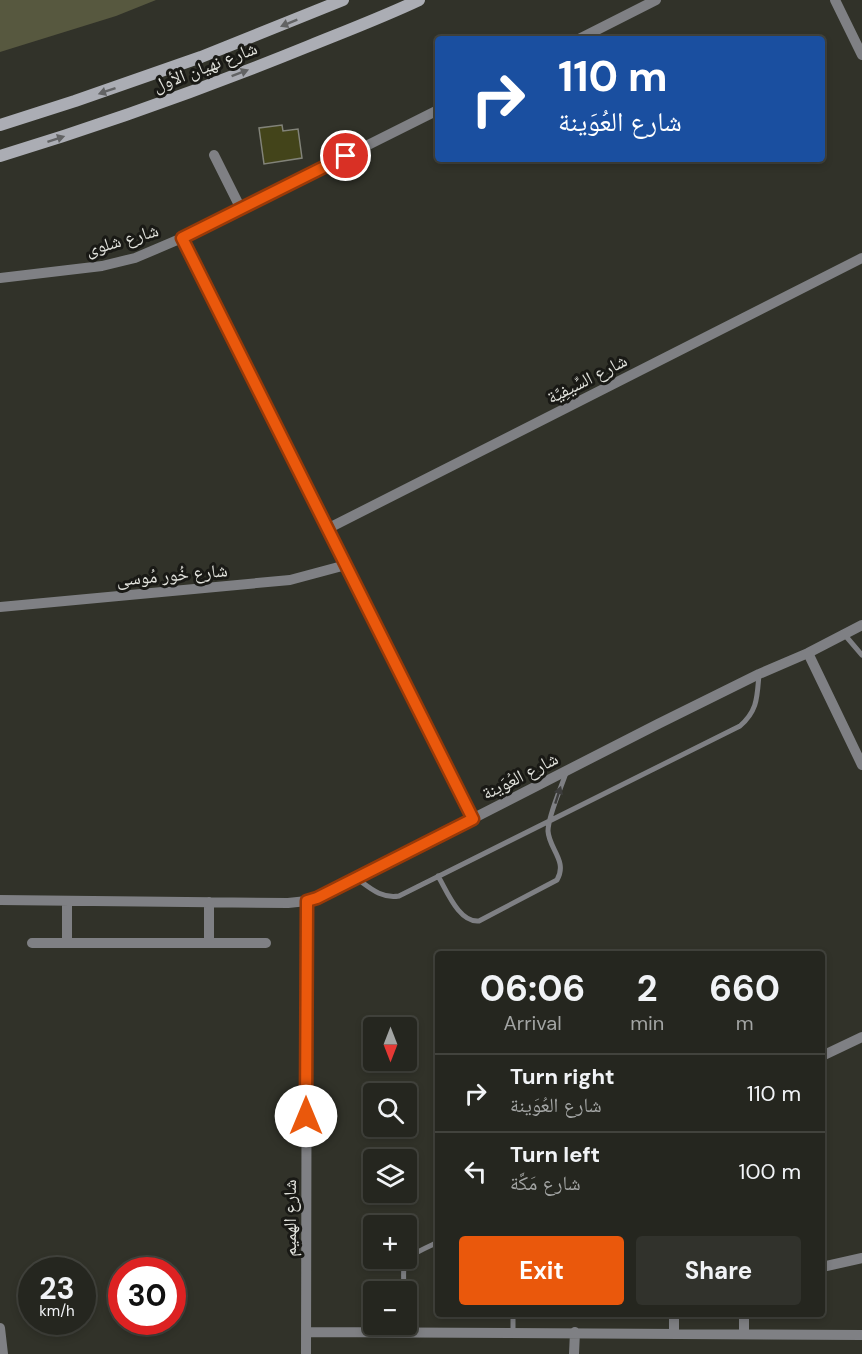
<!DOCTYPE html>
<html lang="en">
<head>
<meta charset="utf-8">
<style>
	body { margin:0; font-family:"DM Sans","Noto Naskh Arabic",sans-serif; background:#31322c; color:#f1f3f6; height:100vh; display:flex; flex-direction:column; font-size:22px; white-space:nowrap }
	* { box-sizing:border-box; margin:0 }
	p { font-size:20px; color:#a3a5a4 }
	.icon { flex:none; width:33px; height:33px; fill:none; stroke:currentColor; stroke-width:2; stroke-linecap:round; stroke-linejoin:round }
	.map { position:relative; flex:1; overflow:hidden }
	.side { position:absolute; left:435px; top:951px; width:390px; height:366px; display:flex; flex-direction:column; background:#25261f; border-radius:6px; box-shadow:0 3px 9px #0003,0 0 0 2px #42433d }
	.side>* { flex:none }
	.top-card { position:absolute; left:435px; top:36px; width:390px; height:126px; border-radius:6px; box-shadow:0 3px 9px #0003,0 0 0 2px #42433d; background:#1a4fa0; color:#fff; overflow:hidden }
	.needle { width:39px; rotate:180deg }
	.buttons { position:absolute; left:363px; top:1017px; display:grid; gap:12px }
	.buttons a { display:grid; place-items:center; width:54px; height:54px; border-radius:6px; background:#25261f; box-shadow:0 3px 9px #0003,0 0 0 2px #42433d; font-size:30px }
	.speed { position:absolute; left:18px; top:1257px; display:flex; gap:12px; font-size:30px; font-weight:700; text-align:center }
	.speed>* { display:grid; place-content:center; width:78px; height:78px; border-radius:50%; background:#25261f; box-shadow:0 3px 9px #0003,0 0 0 2px #42433d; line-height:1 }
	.speed small { font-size:15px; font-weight:400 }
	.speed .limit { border:9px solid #d22; background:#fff; color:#111 }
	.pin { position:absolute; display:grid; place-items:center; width:51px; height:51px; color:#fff; margin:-26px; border:3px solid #fff; border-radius:50%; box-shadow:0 2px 6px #0007 }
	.me { position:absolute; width:66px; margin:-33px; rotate:0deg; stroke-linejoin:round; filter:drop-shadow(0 0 4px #0008) }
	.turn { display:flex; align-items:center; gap:21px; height:126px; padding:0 24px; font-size:27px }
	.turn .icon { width:78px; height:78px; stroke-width:2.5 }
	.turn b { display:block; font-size:42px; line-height:51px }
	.eta { display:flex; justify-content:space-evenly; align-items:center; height:102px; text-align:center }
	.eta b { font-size:36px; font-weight:700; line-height:42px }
	.primary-button { display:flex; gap:12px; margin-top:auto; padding:12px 24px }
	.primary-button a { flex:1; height:69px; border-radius:6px; background:#ea580c; color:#fff; font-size:24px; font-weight:700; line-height:69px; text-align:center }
	.primary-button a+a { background:#31322c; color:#f1f3f6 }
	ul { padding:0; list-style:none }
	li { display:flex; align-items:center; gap:18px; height:78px; padding:0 24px; border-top:2px solid #42433d }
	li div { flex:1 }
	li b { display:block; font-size:22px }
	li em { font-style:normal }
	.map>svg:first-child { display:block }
	.green { fill:#57583f }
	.building { fill:#43441a; stroke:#828379; stroke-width:1.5 }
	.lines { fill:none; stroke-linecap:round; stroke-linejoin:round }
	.lane { stroke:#7f8084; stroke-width:5 }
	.street { stroke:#7f8084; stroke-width:10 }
	.secondary { stroke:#abadb4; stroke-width:12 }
	.oneway { fill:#626364 }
	.oneway2 { fill:#3d3d3c }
	.route-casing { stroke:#983908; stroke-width:15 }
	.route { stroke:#ea580c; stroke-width:10 }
	.labels { text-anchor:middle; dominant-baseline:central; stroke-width:6; stroke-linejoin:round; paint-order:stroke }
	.street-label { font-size:18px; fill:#e2e3dd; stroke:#191915 }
</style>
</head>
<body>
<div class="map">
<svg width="862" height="1354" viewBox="0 0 862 1354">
	<rect width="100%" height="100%" fill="#313229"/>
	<path class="green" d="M0,0H156L116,16L0,52Z"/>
	<path class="building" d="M282,125L283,131L298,129L302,158L264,164L259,128Z"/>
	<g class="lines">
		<path class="lane" d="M844,634L862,655
			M438,876C447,891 459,923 479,921L557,880C568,861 549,849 548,831C548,816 561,788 566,773
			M356,878C370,888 381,899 399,896L740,726C758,710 757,697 759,674
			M404,1292C404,1284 403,1275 404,1267C407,1254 427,1248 438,1242
			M513,1333V1314"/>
		<path class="street" d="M835,0L862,55
			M579,39L656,0
			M214,155L241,209
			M182,238L473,819
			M0,278L102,266L135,258L182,238L438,110
			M327,529L862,258
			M0,607L290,580L346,565
			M808,653L862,765
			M0,900L288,903L307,901L317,898L658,724L759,674L808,653L862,625
			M32,943H266
			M67,943V901
			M209,943V902
			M822,1056L862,1037
			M822,1267L862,1258
			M744,1314V1333
			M0,1328L3,1354
			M306,1332L862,1335
			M674,1333V1314
			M306,1354L307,901
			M574,1354L575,1332"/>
		<path class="secondary" d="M0,125L75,101L201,57L343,0
			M0,156C105,124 208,87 309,46C346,31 383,17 419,0"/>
	</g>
	<defs><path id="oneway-solid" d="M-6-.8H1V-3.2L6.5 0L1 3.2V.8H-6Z" transform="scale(1.5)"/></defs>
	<g class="oneway">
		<use href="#oneway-solid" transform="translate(289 23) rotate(158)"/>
		<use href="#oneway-solid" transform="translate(240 73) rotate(-21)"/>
		<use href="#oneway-solid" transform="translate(107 91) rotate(161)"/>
		<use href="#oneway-solid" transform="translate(56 139) rotate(-18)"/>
	</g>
	<use class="oneway2" href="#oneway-solid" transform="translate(558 795) rotate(-72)"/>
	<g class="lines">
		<g class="route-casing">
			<path id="route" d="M306,1116L307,901L317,898L473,819L182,238L346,156"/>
		</g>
		<use href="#route" class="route"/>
	</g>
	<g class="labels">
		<g class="street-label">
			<text transform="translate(205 67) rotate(-21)">شارع نهيان الأول</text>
			<text transform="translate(122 240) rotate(-16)">شارع شلوى</text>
			<text transform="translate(587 379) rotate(-27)">شارع السِّيفِيَّة</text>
			<text transform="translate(172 575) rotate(-5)">شارع خُور مُوسى</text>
			<text transform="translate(520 776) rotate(-27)">شارع العُوَينة</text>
			<text transform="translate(290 1218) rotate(-90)">شارع الهميم</text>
		</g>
	</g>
</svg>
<div class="buttons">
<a><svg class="needle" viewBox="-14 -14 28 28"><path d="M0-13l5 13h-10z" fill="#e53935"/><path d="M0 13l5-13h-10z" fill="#a3a5a4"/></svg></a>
<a><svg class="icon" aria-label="search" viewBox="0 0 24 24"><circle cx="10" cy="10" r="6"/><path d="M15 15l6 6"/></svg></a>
<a><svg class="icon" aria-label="layers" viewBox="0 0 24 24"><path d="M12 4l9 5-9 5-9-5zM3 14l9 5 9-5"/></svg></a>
<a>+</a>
<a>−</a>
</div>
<div class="speed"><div>23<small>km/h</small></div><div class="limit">30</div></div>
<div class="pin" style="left:346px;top:156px;background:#d93025"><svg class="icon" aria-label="arrive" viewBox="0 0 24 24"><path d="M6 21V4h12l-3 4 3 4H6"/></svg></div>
<svg class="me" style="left:306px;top:1116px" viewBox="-20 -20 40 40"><circle r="19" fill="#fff"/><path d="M0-13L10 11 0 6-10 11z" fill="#ea580c"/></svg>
<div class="top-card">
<div class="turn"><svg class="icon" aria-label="right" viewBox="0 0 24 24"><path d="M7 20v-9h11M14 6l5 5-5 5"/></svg><div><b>110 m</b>شارع العُوَينة</div></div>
</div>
<section class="side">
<div class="eta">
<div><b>06:06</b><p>Arrival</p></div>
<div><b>2</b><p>min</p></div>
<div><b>660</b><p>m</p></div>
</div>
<ul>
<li><svg class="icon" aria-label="right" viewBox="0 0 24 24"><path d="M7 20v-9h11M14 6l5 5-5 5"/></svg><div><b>Turn right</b><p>شارع العُوَينة</p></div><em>110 m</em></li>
<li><svg class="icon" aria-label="left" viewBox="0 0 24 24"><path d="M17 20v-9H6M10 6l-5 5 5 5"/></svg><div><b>Turn left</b><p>شارع مَكَّة</p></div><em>100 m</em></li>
</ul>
<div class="primary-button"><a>Exit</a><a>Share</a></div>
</section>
</div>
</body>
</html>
